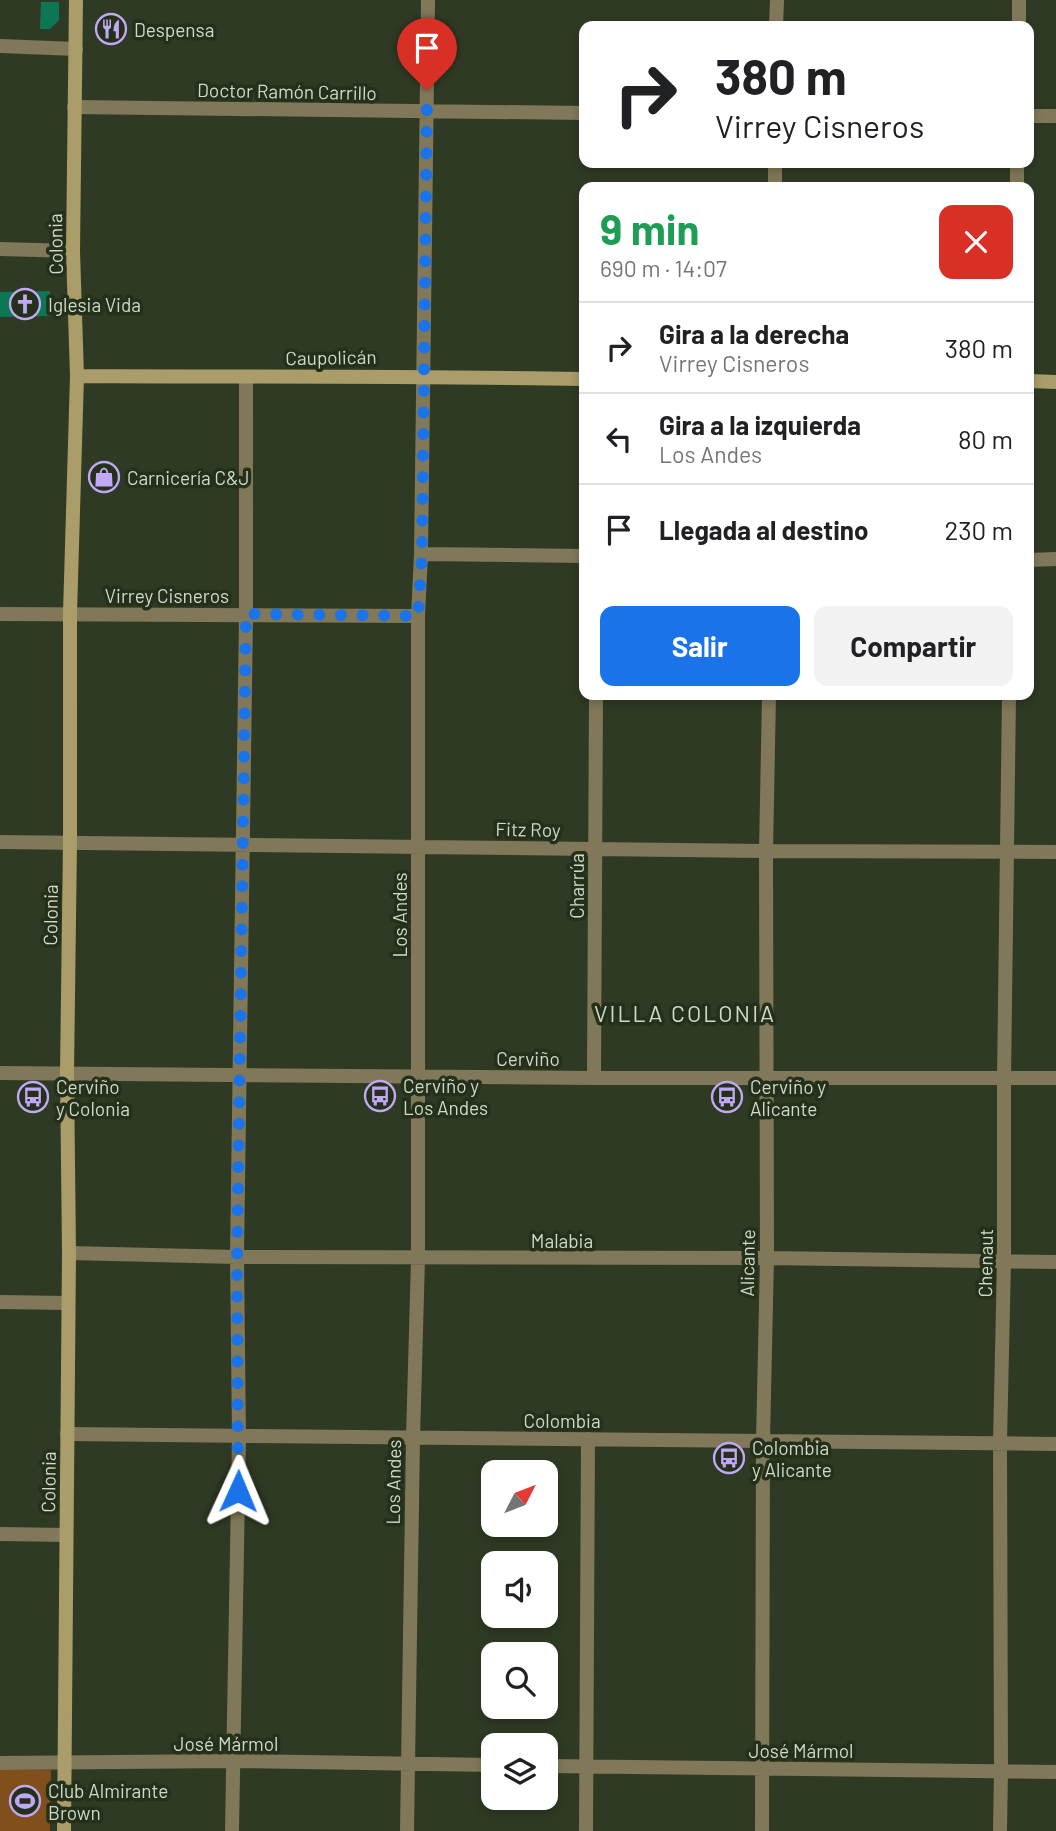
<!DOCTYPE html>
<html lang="es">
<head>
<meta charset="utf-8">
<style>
	body { margin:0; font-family:Barlow,sans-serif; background:#f2f2f2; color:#202124; height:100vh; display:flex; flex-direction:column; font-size:26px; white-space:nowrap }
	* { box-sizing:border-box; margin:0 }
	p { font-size:23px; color:#757577 }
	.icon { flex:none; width:38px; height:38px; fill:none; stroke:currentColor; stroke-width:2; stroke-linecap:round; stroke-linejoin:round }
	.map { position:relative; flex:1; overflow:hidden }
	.sheet { position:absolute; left:579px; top:182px; width:455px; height:518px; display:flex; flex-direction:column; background:#fff; border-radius:14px; box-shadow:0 4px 10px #0003 }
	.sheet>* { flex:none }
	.top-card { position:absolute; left:579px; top:21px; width:455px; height:147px; border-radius:14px; box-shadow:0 4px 10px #0003; background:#fff; color:#202124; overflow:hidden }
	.needle { width:46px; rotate:48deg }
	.fabs { position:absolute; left:481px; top:1460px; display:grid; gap:14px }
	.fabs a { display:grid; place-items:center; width:77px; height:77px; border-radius:14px; background:#fff; box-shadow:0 4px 10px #0003; font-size:35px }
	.pin { position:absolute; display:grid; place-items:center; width:60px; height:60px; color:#fff; margin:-72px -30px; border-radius:50% 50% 50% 0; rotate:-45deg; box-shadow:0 0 7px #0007 }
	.pin .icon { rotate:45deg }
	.me { position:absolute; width:77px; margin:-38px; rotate:1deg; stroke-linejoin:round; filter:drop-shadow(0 0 5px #0008) }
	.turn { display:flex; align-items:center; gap:24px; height:147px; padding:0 21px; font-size:32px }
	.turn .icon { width:91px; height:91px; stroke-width:2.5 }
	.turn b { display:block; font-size:49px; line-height:60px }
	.round { display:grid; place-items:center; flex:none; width:74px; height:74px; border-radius:14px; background:#f2f2f2 }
	.overview { display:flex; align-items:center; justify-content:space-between; height:119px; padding:0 21px }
	h1 { font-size:42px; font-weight:700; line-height:52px; color:#1e9e55 }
	.primary-button { display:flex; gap:14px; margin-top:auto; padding:14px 21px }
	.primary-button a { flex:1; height:80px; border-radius:14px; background:#1a73e8; color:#fff; font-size:28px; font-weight:700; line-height:80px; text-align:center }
	.primary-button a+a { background:#f2f2f2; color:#202124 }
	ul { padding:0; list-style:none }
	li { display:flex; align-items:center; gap:21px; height:91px; padding:0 21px; border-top:2px solid #e0e0e0 }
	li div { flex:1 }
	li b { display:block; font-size:26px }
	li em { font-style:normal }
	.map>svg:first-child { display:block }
	.green { fill:#814f1c }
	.building { fill:#0d7653 }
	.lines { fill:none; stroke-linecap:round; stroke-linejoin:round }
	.street { stroke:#807858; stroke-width:14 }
	.secondary { stroke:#aa9d69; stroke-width:14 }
	.route { stroke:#1a73e8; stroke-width:12; stroke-dasharray:0 21.6 }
	.labels { text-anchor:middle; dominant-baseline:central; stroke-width:7; stroke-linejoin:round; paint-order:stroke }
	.poi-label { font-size:19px; fill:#d0d8ca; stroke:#25301a; text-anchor:start }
	.street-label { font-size:19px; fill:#d0d8ca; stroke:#25301a }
	.quarter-label { font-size:23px; letter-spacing:2px; fill:#d0d8ca; stroke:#25301a }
</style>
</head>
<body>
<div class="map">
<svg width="1056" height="1831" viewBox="0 0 1056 1831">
	<rect width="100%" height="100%" fill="#2f3a24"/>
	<path class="green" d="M0,1770H51L50,1831H0Z"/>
	<path class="building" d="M41,2H59V20L50,29H40Z
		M102,21H119V37H102Z
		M50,291L51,316L0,317V292Z
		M93,468H115V486H93Z"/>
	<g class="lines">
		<path class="street" d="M776,26L777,0
			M1019,26V0
			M0,46L76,49
			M74,107L584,113
			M1029,116H1056
			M775,187V163
			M1017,187V163
			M0,249L73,251
			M421,554L584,556
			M1029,560L1056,559
			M0,614L418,616
			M0,842L766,851L1056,852
			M0,1073L594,1078H1056
			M594,1078L596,695
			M69,1253L237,1257L767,1258L1056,1262
			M0,1302L68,1303
			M67,1434L1056,1444
			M0,1534L66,1535
			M0,1763L233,1761L494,1765
			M546,1766L1056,1772
			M232,1831L239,1437L237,1257L246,615V377
			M407,1831L413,1439L418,1259V616L421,554L428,0
			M586,1831L588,1439
			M762,1831L763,1440L767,1258L766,851L769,695
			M1000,1831L1001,1770L1000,1442L1004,1262V1079L1009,695"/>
		<path class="secondary" d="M77,376C246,377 415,376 584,379
			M1029,381L1056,382
			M64,1831L69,1253L67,1073L70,842V614L77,376L73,251L76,0"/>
	</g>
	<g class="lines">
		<path class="route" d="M238,1491L237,1257L246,614L418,616L422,554L427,90"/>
	</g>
	<defs>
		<g id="restaurant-ring" transform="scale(1.575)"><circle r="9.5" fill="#25301a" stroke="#c0a8f4" stroke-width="1.5"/><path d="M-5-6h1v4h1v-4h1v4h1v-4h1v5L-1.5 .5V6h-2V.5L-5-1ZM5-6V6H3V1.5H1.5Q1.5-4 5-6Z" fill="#c0a8f4"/></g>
		<g id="church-ring" transform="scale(1.575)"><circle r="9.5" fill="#25301a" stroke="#c0a8f4" stroke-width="1.5"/><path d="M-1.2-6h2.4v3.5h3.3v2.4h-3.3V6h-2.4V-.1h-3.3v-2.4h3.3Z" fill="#c0a8f4"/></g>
		<g id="shop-ring" transform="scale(1.575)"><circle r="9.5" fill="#25301a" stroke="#c0a8f4" stroke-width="1.5"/><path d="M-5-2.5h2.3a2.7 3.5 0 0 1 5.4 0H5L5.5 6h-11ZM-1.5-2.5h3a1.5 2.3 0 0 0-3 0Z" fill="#c0a8f4"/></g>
		<g id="bus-ring" transform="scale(1.575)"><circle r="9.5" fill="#25301a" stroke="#c0a8f4" stroke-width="1.5"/><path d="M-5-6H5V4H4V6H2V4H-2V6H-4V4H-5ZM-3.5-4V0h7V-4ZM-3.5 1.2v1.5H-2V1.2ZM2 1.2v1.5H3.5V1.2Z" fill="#c0a8f4"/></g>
		<g id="stadium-ring" transform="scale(1.575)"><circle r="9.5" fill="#25301a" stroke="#c0a8f4" stroke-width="1.5"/><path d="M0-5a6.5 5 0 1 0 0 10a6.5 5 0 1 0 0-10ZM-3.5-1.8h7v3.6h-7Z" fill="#c0a8f4"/></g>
	</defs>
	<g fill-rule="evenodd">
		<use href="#restaurant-ring" x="111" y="29"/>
		<use href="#church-ring" x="25" y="304"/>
		<use href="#shop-ring" x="104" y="477"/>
		<use href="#bus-ring" x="380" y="1096"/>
		<use href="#bus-ring" x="33" y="1097"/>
		<use href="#bus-ring" x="727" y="1097"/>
		<use href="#bus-ring" x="729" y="1458"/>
		<use href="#stadium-ring" x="25" y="1801"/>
	</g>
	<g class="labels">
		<g class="poi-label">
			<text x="134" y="29">Despensa</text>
			<text x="48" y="304">Iglesia Vida</text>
			<text x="127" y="477">Carnicería C&amp;J</text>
			<text x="403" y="1085">Cerviño y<tspan x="403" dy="22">Los Andes</tspan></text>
			<text x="56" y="1086">Cerviño<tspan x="56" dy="22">y Colonia</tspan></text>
			<text x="750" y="1086">Cerviño y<tspan x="750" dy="22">Alicante</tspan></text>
			<text x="752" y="1447">Colombia<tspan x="752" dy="22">y Alicante</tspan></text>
			<text x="48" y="1790">Club Almirante<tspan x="48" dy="22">Brown</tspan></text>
		</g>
		<g class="street-label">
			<text transform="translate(287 91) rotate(1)">Doctor Ramón Carrillo</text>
			<text transform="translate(55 244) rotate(-91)">Colonia</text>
			<text transform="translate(331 357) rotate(-1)">Caupolicán</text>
			<text x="167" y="595">Virrey Cisneros</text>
			<text transform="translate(528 829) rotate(1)">Fitz Roy</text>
			<text transform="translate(576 886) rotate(-90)">Charrúa</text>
			<text transform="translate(50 915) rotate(-89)">Colonia</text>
			<text transform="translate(399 915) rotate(-90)">Los Andes</text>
			<text x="528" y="1058">Cerviño</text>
			<text x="562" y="1240">Malabia</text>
			<text transform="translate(747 1263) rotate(-89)">Alicante</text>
			<text transform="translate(985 1263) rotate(-89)">Chenaut</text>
			<text x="562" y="1420">Colombia</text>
			<text transform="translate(48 1482) rotate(-89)">Colonia</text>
			<text transform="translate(393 1482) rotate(-89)">Los Andes</text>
			<text x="226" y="1743">José Mármol</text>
			<text x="801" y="1750">José Mármol</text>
		</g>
		<g class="quarter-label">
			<text x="685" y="1013">VILLA COLONIA</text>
		</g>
	</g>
</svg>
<div class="fabs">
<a><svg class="needle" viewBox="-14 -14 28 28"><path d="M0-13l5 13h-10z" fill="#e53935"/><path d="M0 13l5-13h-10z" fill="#757577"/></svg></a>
<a><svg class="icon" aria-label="sound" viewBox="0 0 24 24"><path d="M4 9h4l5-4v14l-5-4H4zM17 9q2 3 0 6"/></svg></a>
<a><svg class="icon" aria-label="search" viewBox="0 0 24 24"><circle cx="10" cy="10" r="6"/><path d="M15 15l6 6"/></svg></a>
<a><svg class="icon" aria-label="layers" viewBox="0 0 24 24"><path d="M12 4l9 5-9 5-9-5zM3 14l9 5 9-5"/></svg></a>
</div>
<div class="pin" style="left:427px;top:90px;background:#d93025"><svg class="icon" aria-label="arrive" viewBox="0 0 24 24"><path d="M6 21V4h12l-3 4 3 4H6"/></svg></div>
<svg class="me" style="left:238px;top:1491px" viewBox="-20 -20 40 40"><path d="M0-17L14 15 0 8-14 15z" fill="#1a73e8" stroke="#fff" stroke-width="4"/></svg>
<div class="top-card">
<div class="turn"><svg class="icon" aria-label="right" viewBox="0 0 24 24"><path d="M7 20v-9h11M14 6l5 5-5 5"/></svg><div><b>380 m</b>Virrey Cisneros</div></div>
</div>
<section class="sheet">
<div class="overview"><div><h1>9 min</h1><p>690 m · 14:07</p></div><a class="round" style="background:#d93025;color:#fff"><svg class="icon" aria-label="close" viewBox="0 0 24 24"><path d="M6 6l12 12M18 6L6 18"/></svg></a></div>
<ul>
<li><svg class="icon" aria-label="right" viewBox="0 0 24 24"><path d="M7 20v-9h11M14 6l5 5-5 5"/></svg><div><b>Gira a la derecha</b><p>Virrey Cisneros</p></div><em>380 m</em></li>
<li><svg class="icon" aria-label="left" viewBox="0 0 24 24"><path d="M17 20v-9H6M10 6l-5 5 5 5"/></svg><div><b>Gira a la izquierda</b><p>Los Andes</p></div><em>80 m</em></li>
<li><svg class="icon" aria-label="arrive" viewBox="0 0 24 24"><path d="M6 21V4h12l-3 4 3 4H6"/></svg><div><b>Llegada al destino</b></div><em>230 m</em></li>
</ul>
<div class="primary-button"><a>Salir</a><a>Compartir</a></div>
</section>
</div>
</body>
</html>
